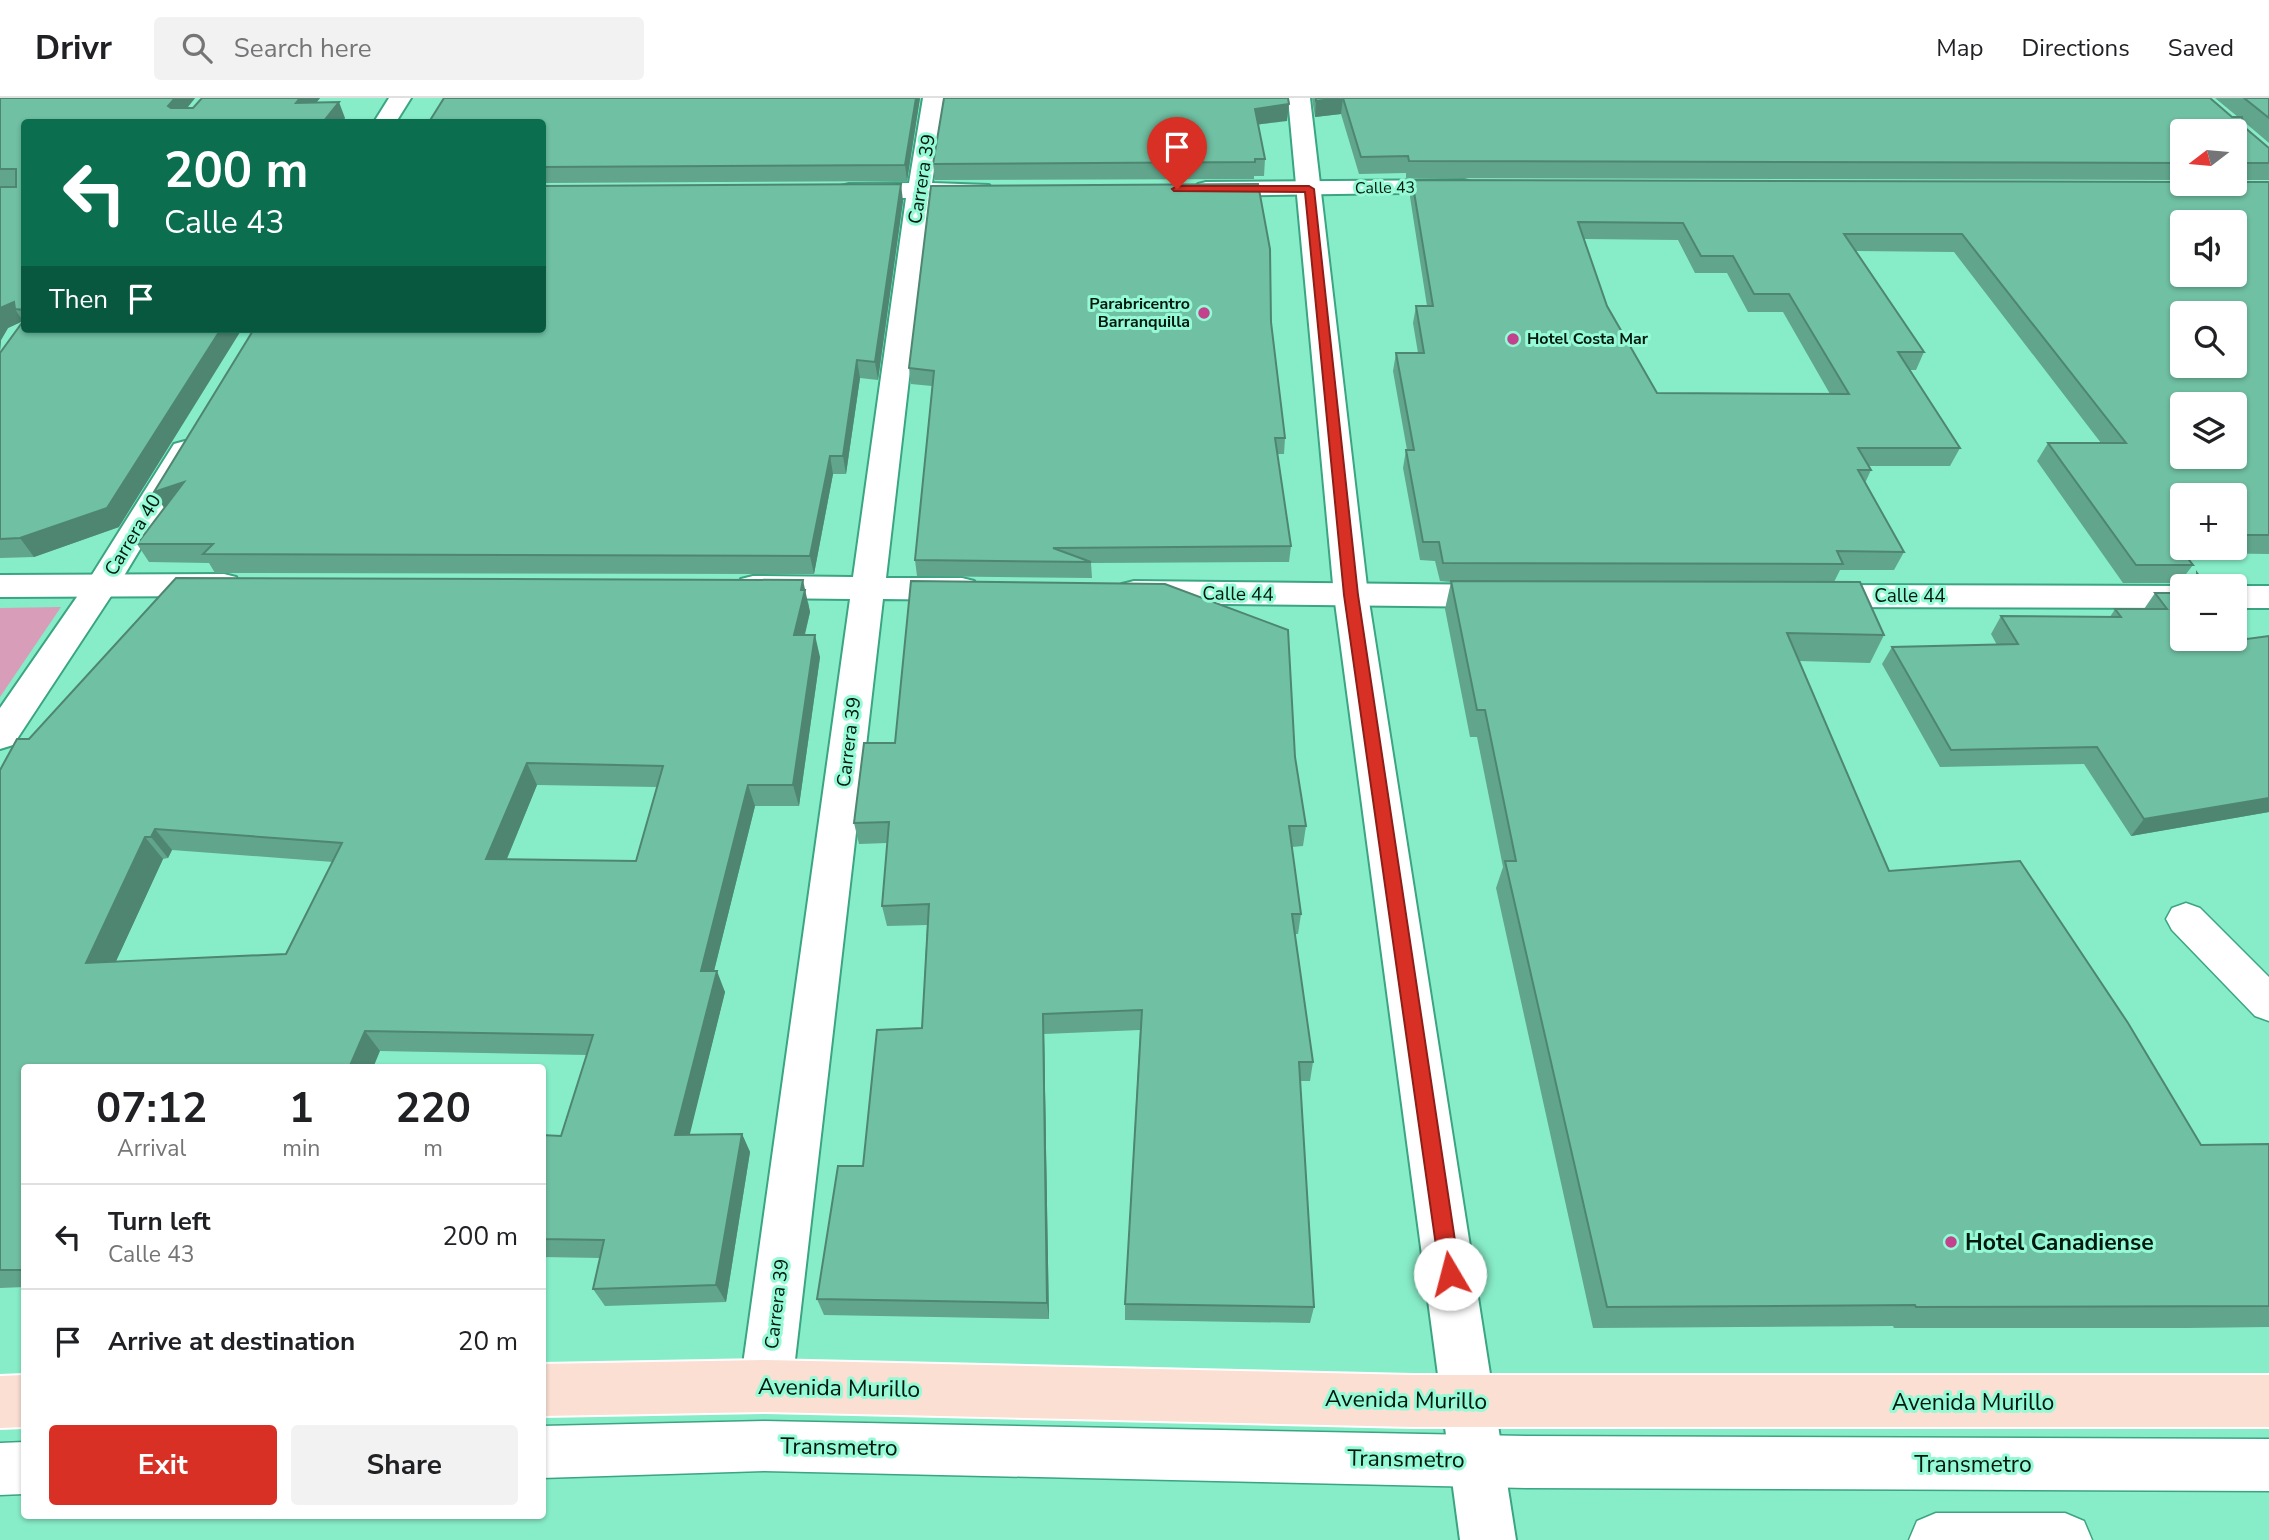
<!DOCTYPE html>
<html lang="en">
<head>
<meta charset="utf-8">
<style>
	body { margin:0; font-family:"Nunito Sans",sans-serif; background:#f2f2f2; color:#202124; height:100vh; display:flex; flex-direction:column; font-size:26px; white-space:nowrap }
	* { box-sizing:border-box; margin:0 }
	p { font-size:23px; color:#757577 }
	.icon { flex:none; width:38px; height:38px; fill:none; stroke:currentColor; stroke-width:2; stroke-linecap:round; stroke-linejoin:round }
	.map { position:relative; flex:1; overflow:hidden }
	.details { position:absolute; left:21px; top:966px; width:525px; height:455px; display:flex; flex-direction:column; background:#fff; border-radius:7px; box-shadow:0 2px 5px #0004 }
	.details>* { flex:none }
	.hud { position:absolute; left:21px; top:21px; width:525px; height:214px; border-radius:7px; box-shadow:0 2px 5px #0004; background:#0b6e4f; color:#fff; overflow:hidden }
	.needle { width:46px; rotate:254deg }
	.fabs { position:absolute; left:2170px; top:21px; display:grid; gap:14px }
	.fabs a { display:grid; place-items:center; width:77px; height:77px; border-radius:7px; background:#fff; box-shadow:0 2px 5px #0004; font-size:35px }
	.pin { position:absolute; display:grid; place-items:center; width:60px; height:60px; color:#fff; margin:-72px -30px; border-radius:50% 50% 50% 0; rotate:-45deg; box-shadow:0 0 7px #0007 }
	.pin .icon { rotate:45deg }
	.me { position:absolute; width:77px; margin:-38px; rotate:352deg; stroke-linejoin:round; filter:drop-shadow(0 0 5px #0008) }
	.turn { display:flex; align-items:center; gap:24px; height:147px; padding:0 28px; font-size:32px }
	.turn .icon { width:91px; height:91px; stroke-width:2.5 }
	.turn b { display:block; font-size:49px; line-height:60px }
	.then { display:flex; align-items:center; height:66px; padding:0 28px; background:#0003; gap:14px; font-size:26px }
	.eta { display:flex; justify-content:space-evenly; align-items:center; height:119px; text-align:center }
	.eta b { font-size:42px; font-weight:700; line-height:49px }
	.button { display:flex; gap:14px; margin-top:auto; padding:14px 28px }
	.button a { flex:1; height:80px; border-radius:7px; background:#d93025; color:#fff; font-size:28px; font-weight:700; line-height:80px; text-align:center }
	.button a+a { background:#f2f2f2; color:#202124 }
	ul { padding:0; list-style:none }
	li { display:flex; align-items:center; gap:21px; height:105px; padding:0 28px; border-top:2px solid #e0e0e0 }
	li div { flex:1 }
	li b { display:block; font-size:26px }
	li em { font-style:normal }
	header { display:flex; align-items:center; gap:42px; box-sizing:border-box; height:98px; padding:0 35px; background:#fff; border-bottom:2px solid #e0e0e0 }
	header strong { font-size:33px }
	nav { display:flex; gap:38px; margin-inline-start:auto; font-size:24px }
	.search { width:490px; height:63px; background:#f2f2f2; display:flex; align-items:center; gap:18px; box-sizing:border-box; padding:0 24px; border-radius:7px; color:#757577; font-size:26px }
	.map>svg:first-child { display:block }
	.green { fill:#d79db9 }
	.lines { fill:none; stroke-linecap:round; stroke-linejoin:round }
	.service-casing { stroke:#3ba482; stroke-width:3 }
	.minor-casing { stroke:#3ba482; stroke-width:4 }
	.tertiary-casing { stroke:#3ba482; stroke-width:4 }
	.secondary-casing { stroke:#3ba482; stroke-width:4 }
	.primary-casing { stroke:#fff; stroke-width:4 }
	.service { fill:#fff; fill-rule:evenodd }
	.minor { fill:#fff; fill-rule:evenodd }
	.tertiary { fill:#fff; fill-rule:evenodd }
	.secondary { fill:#fff; fill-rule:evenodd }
	.primary { fill:#fadfd2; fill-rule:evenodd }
	.wall { fill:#60a58c; fill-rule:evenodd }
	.shaded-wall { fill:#4e8672 }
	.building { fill:#70c0a3; stroke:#4e8672; stroke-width:2; fill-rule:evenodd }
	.route { fill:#d93025; stroke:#8d1f18; stroke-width:2 }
	.poi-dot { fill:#c2428d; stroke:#95fad5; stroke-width:2.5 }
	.labels { text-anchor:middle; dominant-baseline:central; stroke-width:6; stroke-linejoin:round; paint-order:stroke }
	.far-street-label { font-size:16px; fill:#00190f; stroke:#95fad5 }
	.far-poi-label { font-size:16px; font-weight:bold; fill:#00190f; stroke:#95fad5; text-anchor:end }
	.street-label { font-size:19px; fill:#00190f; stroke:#95fad5 }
	.near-poi-label { font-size:23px; font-weight:bold; fill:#00190f; stroke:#95fad5; text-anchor:start }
	.near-street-label { font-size:23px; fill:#00190f; stroke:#95fad5 }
</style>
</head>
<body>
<header>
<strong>Drivr</strong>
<div class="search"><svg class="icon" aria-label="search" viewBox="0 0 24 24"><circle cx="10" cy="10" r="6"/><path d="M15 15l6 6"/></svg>Search here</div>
<nav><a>Map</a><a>Directions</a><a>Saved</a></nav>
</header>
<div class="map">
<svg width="2269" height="1442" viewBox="0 0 2269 1442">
	<rect width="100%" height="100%" fill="#87edc8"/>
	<path class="green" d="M61,509L0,599V510Z"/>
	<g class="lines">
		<g class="service-casing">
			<path id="service" d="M2186,805L2200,810L2269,879V923L2255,918L2172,832L2166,821L2172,810Z
				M764,1323L1526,1338L2269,1341V1393L1526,1390L764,1373L542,1380V1328Z
				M24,1344V1396L0,1397V1345Z
				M1936,1415H2065L2084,1423L2092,1442H1909L1917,1423Z"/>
		</g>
		<g class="minor-casing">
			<path id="minor" d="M923,0H945L932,85L989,87L993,92L989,97L930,99L886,480H962L974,483L979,491L974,499L962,502L883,501L792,1288L784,1306L766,1314L748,1306L740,1288L850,501L753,500L741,497L737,489L741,481L753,478L853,479L906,100H849L841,98L837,93L841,88L849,86L909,85Z
				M1464,82L1472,84L1476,89L1472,94L1206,98L1198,96L1194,91L1198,86L1206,84Z
				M224,476L236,479L240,487L236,495L224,498L0,499V477Z
				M1134,483L1501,487L1513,490L1518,498L1513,506L1501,509L1134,505L1122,502L1117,494L1122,486Z
				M1813,487L2182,488V510L1813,509L1801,506L1796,498L1801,490Z
				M2235,488H2269V510H2235Z"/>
		</g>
		<g class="tertiary-casing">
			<path id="tertiary" d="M389,0H411L396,24H374Z
				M185,343L196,346L200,352L119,486L13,647L0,651V610L90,480L174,346Z"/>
		</g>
		<g class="secondary-casing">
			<path id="secondary" d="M1288,0H1310L1368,497L1516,1442H1460L1334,497Z"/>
		</g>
		<g class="primary-casing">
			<path id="primary" d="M766,1262L1413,1277H2269V1329H1413L766,1314L542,1318V1266Z
				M24,1277V1329L0,1330V1278Z"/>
		</g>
		<use href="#service" class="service"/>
		<use href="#minor" class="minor"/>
		<use href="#tertiary" class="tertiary"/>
		<use href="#secondary" class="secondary"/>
		<use href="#primary" class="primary"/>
	</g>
	<path class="wall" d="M0,0H195L187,10H193L202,0H320L316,5L345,20L342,24H24V231L119,429L34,459L0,460V255L23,223L8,230L1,242L0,254V89H16L0,88Z
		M920,0L907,83L542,85V24Z
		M1312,0H2210L2232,19H2238L2215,0H2269V45L2242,22L2243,28L2269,50V82H2235V33H2182V82L1406,80V75L1359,76L1341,16L1315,19Z
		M1287,23L1258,26L1265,61L1264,78H1254V81L935,82L933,66Z
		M1412,82L2269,84V456L2198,455L2193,462H2189L2193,467L2179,485H2123L2037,363L2048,345H2101L1954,154L1856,153L1924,254L1916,272H1909L1960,350L1950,368H1868L1871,372L1865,385L1904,454L1894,472H1840L1834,484L1884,537L1870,565L1799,563L1889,773L2201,1047L2269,1046V1229L2187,1230H1894L1893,1228L1593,1230L1496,790L1503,769L1477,639H1470L1445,511L1451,484L1440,483L1435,463L1420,462L1403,370L1406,352H1407L1393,273L1396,255H1418L1413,225L1416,208H1427L1410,99ZM1584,141L1678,142L1695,175H1727L1748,214H1783L1830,296L1657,295L1607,208ZM2182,397H2235V450H2182Z
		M903,103L878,282L860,280L846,376H833L814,476L215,475L209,465L149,464L137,446L164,410Z
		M1271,224L1285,340L1284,356H1277L1291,448L1289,464L1091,465L1092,480L917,478L915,462L932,288L911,286L909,270Z
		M2197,475L2207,488H2188Z
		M2155,495L2247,541L2269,538V714L2131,738L2084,666L1940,669L1882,566L1892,549L1997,547L1991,536L2001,518L2110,519L2115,511H2144Z
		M808,504L810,514L805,537L820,559L799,708H755L714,873L725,894L689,1037L742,1036L750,1054L726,1204L605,1208L593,1191L600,1160L542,1159V1037L561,1038L587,957L380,953L24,970V1189L0,1190V672L29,641ZM537,687L657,689L636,763L507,761ZM172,752L333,764L286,856L116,863L163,761L168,760Z
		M1295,659L1306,728L1303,748L1292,749L1301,816L1298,836H1295L1313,964L1310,983H1300L1314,1209L1310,1225L1125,1222V1206L1140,932L1044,936L1049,1221L824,1217L817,1201L863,1068L922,930L927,827L887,828L882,808L887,745L859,746L854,725Z"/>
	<path class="shaded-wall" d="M175,0H195L176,24L168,8Z
		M300,0H320L303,21L296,5Z
		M916,0H920L907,83L905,67Z
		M1343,0L1341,16L1315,19L1316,3Z
		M339,4L345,20L342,24H323Z
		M1289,6L1287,23L1254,27L1255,11Z
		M901,86L903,103L878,282L875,264Z
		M14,204L15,211L23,223L8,230L1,242L0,254V210Z
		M221,231H242L119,429L34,459L20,440Z
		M857,262L860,280L846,376L843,358Z
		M830,358L833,376L814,476L810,458Z
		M184,384L166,413L154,394Z
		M803,482L810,514L799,559L794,537Z
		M815,537L820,559L799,708L793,687Z
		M527,665L537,687L498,782L486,761Z
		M748,687L755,708L709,893L701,873Z
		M2269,700V714L2131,738L2144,721Z
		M155,731L172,752L168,760L151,739Z
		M145,739L163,761L106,885L86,865Z
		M717,873L725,894L685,1056L675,1037Z
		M1043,916L1044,936L1049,1221L1047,1205Z
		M365,933L380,953L373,970H349Z
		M742,1036L750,1054L726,1204L716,1187Z"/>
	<path class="building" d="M0,0H175L168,8L171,10H193L202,0H300L296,5L339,4L323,24H24V212L15,211L14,204L0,210V89H16V71H0Z
		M444,0H916L905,67L542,69V24H429Z
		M944,0H1288L1289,6L1255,11L1265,61H1255V64L933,66Z
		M1316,0H1340L1316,3Z
		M1343,0H2210L2232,19H2242L2243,28L2269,50V65H2235V33H2182V65L1409,63L1408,58L1361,59Z
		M2244,0H2269V20Z
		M1412,82L2182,84V86H2235V84H2269V437H2235V397H2182V444H2175L2193,467H2136L2048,345H2126L1962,136H1844L1924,254H1898L1960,350H1858L1871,372H1858L1904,454L1837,453L1843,466L1443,465L1439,444H1423L1406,352H1414L1396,255H1424L1416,208H1433ZM1578,124L1683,125L1701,158H1733L1754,196H1789L1849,296L1657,295L1607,208ZM2182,124H2235V177H2182ZM2182,215H2235V268H2182ZM2182,306H2235V359H2182Z
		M901,86L875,264L857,262L843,358H830L810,458L203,456L213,446H137L184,384L154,394L254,231H542V88Z
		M1258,86L1270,151L1271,224L1285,340H1275L1291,448L1053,450L1091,464L915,462L934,273L909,270L931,88Z
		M24,222V231H221L107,410L20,440L0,441V255Z
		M2197,475L2207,488H2197Z
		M176,480L803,482L801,492H805L794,537H815L793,687H748L701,873H717L675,1037L742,1036L716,1187L593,1191L604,1142L542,1141V1037L561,1038L593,937L365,933L349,970H24V1172H0V672L17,641H29ZM527,665L663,668L636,763L486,761ZM155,731L342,745L286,856L86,865L145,739H151Z
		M911,483L1165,486L1288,532L1295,659L1306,728H1289L1301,816H1292L1313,964H1299L1314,1209L1125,1206L1142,912L1043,916L1047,1205L817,1201L838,1068H863L877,932L922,930L929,806L882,808L889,724L854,725L864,645H895Z
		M1451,483L1860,484L1884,537L1787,535L1889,773L2020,763L2128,925L2201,1047L2269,1046V1208L1916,1209L1915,1207L1607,1209L1505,763H1516L1485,612H1477Z
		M2155,495H2182V541H2235V524L2247,541L2269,538V700L2144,721L2097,649L1951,652L1892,549L2018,546L2001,518L2121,519L2115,511H2167Z"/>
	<path class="route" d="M1177,88H1309L1314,91L1358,497L1460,1176L1457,1183L1450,1186L1443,1183L1440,1176L1344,497L1305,94L1174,93L1172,91Z"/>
	<g class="poi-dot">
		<circle cx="1204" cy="215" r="7"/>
		<circle cx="1513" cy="241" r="7"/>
		<circle cx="1951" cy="1144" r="7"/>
	</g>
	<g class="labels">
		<g class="far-street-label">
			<text transform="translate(1385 90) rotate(-1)">Calle 43</text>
		</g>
		<g class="far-poi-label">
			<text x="1190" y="206">Parabricentro<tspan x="1190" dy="18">Barranquilla</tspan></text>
			<text x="1527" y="241" text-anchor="start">Hotel Costa Mar</text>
		</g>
		<g class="street-label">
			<text transform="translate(922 81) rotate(-81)">Carrera 39</text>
			<text transform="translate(133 437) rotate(-59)">Carrera 40</text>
			<text transform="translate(1238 496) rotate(1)">Calle 44</text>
			<text x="1910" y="498">Calle 44</text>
			<text transform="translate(849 644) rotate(-83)">Carrera 39</text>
			<text transform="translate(777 1206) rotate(-83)">Carrera 39</text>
		</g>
		<g class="near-poi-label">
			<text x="1965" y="1144">Hotel Canadiense</text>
		</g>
		<g class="near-street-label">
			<text transform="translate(839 1290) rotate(1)">Avenida Murillo</text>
			<text transform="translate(1406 1302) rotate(1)">Avenida Murillo</text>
			<text x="1973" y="1304">Avenida Murillo</text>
			<text transform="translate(839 1349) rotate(1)">Transmetro</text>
			<text transform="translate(1406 1361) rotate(1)">Transmetro</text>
			<text x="1973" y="1366">Transmetro</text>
		</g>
	</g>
</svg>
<div class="fabs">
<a><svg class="needle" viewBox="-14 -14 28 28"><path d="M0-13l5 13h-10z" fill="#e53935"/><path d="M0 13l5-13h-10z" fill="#757577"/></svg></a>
<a><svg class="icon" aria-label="sound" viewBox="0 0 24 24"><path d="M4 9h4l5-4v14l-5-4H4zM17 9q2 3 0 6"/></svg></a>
<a><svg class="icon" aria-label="search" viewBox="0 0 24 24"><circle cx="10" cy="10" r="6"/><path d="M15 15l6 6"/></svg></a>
<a><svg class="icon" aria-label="layers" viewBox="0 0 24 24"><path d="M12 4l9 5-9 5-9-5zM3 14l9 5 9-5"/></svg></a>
<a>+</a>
<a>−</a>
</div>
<div class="pin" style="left:1177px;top:91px;background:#d93025"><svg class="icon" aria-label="arrive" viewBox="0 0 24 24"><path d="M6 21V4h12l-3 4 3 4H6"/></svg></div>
<svg class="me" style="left:1450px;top:1176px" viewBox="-20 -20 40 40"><circle r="19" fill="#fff"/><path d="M0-13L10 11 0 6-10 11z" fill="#d93025"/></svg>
<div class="hud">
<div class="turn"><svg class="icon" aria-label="left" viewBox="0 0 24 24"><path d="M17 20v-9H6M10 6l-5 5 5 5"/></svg><div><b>200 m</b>Calle 43</div></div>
<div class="then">Then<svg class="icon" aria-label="arrive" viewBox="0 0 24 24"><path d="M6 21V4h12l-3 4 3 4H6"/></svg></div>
</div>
<section class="details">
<div class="eta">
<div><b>07:12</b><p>Arrival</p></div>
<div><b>1</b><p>min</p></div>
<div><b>220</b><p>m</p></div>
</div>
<ul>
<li><svg class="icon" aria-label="left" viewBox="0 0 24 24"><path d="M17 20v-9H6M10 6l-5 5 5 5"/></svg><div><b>Turn left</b><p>Calle 43</p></div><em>200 m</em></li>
<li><svg class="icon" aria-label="arrive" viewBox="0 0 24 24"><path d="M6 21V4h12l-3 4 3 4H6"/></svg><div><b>Arrive at destination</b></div><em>20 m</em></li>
</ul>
<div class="button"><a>Exit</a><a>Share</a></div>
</section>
</div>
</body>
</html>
